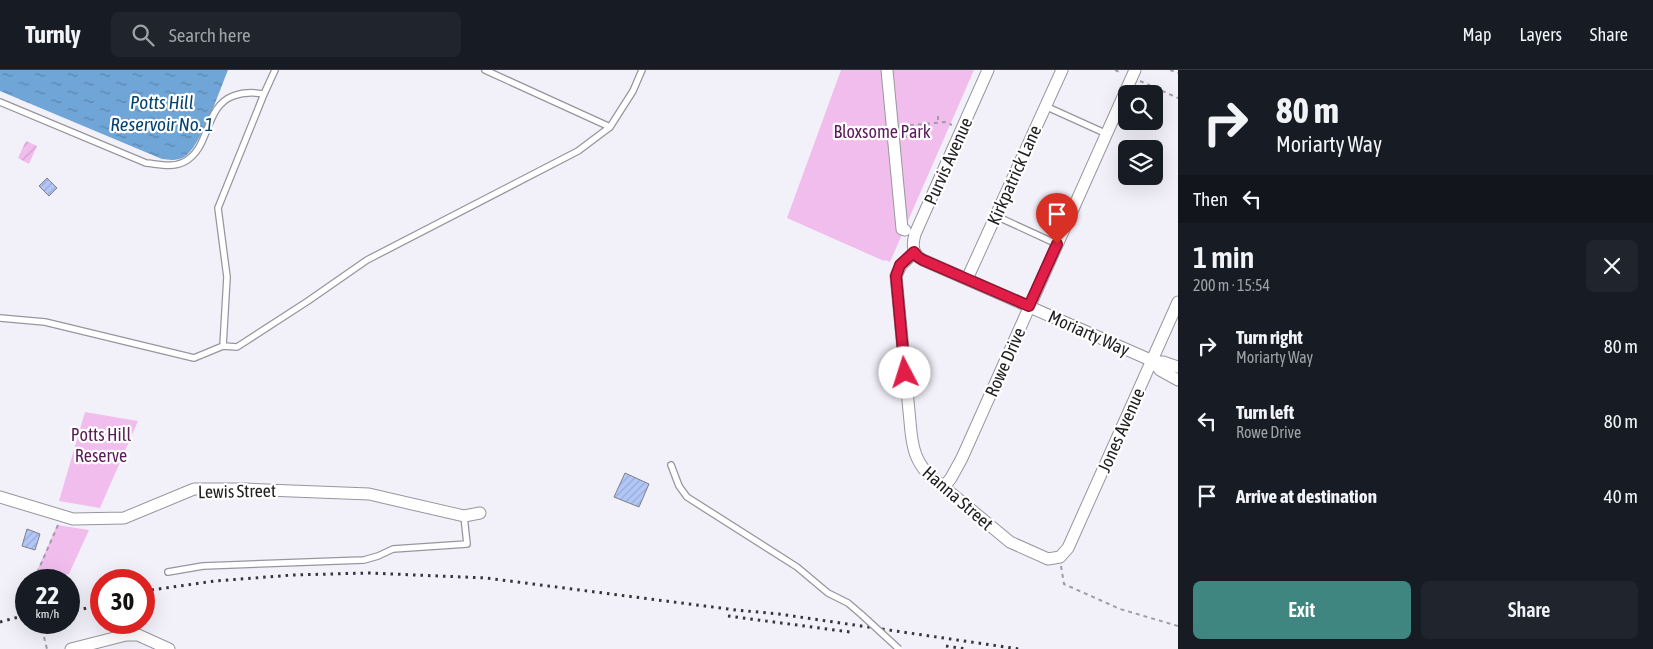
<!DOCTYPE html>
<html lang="en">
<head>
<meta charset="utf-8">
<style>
	body { margin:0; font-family:"Asap Condensed",sans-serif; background:#20242c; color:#f1f3f6; height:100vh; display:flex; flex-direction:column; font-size:19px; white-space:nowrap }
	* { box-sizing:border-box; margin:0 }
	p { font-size:16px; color:#9ea1a6 }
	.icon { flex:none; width:28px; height:28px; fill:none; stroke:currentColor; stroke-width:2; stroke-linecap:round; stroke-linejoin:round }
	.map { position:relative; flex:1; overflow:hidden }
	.drawer { display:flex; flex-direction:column; background:#171b24; width:475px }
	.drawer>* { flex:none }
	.top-card { background:#171b24; color:#f1f3f6; overflow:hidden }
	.fabs { position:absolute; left:1118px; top:15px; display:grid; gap:10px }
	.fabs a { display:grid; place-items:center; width:45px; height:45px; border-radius:8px; background:#171b24; box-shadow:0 5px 20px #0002; font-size:25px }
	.speed { position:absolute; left:15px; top:499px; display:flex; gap:10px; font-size:25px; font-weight:700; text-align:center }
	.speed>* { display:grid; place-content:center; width:65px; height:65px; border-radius:50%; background:#171b24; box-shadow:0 5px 20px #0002; line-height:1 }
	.speed small { font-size:12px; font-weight:400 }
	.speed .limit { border:8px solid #d22; background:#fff; color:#111 }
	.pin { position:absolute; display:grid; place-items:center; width:42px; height:42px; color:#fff; margin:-51px -21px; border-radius:50% 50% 50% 0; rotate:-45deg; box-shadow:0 0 5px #0007 }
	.pin .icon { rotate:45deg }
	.me { position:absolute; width:55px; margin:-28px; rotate:355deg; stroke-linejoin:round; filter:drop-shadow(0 0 4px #0008) }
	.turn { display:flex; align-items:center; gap:18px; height:105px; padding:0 15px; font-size:22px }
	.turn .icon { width:65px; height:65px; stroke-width:2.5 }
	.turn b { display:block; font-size:35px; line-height:42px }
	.then { display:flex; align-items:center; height:48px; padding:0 15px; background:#0003; gap:10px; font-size:19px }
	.round { display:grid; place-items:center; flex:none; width:52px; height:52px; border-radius:8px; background:#20242c }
	.headline { display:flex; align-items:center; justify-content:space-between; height:85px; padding:0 15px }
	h1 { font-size:30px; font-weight:600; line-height:38px }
	.action { display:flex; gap:10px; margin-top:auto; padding:10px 15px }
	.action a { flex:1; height:58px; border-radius:8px; background:#408680; color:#fff; font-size:20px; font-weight:600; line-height:58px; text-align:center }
	.action a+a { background:#20242c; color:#f1f3f6 }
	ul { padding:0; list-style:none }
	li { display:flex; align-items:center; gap:15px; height:75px; padding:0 15px }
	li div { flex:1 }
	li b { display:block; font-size:19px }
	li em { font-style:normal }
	header { display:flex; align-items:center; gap:30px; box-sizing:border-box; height:70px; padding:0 25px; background:#171b24; border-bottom:1px solid #363941 }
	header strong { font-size:24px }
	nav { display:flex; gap:28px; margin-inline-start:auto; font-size:18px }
	.search { width:350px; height:45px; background:#20242c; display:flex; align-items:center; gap:12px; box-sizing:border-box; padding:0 18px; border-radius:8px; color:#9ea1a6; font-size:19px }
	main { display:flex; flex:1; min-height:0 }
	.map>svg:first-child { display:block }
	.park { fill:#f1bded }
	.garden { fill:url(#garden-furrows) }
	.water { fill:url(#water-ripples) }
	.building { fill:url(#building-hatch); stroke:#7d8086 }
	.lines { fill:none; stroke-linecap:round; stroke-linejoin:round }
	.lane-casing { stroke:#97969e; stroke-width:8 }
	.street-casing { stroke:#97969e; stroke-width:13 }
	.path { stroke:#9f9ea5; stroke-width:2; stroke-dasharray:4 4; stroke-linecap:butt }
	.lane { stroke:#fff; stroke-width:5.5 }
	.street { stroke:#fff; stroke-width:11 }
	.rail { stroke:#363539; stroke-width:3; stroke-dasharray:2.5 5; stroke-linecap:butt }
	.lane-bridge-casing { stroke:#97969e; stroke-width:8; stroke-linecap:butt }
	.lane-bridge { stroke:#fff; stroke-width:5.5 }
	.route-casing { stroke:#92132f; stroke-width:12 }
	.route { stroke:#e11d48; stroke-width:9 }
	.labels { text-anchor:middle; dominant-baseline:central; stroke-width:4.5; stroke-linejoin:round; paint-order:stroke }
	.park-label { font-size:18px; fill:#5a1b59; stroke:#fff }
	.street-label { font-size:18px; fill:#201f22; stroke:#fff }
	.water-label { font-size:19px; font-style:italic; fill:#014270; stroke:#fff }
</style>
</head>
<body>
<header>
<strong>Turnly</strong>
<div class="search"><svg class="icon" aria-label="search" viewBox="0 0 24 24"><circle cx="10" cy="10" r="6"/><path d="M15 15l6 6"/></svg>Search here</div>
<nav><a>Map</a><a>Layers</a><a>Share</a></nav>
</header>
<main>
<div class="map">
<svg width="1178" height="579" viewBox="0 0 1178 579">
	<defs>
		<pattern id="garden-furrows" width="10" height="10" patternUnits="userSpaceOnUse" patternTransform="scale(1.25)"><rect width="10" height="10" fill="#f1bded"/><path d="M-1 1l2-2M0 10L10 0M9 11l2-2" fill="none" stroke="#cea2cb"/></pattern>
		<pattern id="water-ripples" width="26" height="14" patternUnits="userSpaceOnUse" patternTransform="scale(1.25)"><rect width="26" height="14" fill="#70a5d7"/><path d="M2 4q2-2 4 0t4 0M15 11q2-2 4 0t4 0" fill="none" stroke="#5c86ae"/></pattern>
		<pattern id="building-hatch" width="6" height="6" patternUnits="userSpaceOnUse" patternTransform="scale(1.25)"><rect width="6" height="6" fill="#b2c6f8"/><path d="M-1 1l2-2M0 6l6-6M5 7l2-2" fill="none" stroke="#99aad4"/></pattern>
	</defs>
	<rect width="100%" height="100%" fill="#f2f1fa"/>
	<path class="park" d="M841,0H974L890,192L885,190L884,191L787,148Z
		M85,342L138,351L100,438L59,431Z
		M57,455L89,460L69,504L48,510H33Z"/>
	<path class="garden" d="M26,71L37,76L29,94L18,88Z"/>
	<path class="water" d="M0,0H228C220,19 201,77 184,87C177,91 170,90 162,89L0,21Z"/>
	<path class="building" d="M47,108L57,118L49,126L39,116Z
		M625,403L649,414L639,437L614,427Z
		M27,459L40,464L35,480L22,476Z"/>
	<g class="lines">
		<g class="lane-casing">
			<path id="lane" d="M485,0L610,57
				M0,32L146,93C158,94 172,98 184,92C211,78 204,37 233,26C244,22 253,22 264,24
				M1045,36L1107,64
				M996,146L1057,174
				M0,248L45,252L194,288L223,276L227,207L218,138L264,24L275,0
				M223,276L237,277L308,231L367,190L578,81L610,57L633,21L642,0
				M671,395L679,416L687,427L797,497L828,523L848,533L862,545
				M168,502L203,496L364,490L378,486L393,479L467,474L464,446"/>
		</g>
		<g class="street-casing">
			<path id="street" d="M887,0L902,159L905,160
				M988,0L915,164C912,175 912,184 923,190L1155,292H1163L1178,297
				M914,183L901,195L896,206L911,362C913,379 916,391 928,404L1010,472L1048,489L1060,487L1068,478L1178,232
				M967,209L1062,0
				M1155,292L1160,300L1178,310
				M944,417L951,408L962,388L1135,0
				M0,427L73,449L124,448L194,419H244L369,424L464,446L480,443
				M71,579L126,565H138L169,579"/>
		</g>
		<path class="path" d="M1115,0L1122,3
			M1170,0L1178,3
			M1140,11L1178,28
			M938,46V53
			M902,56L945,52L952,55
			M903,67L910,66L909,55
			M1061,496L1064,514L1120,539L1178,556
			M34,510L58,455
			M44,567L47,579"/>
		<use href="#lane" class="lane"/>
		<use href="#street" class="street"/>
		<path class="rail" d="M144,521L215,511L293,505L369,503L486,508L736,540L779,544L1019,579
			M69,542L101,535
			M728,546L850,562
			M0,552L26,545
			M946,576L966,579"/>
		<g class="lane-bridge-casing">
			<path id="lane-bridge" d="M862,545L899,579"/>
		</g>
		<use href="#lane-bridge" class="lane-bridge"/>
	</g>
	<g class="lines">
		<g class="route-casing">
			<path id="route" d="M905,303L896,206L900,195L914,182L918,187L923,190L1029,236L1057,174"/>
		</g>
		<use href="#route" class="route"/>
	</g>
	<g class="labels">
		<g class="park-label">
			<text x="882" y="61">Bloxsome Park</text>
			<text x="101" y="364">Potts Hill<tspan x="101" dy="21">Reserve</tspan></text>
		</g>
		<g class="street-label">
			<text transform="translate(948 91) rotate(-66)">Purvis Avenue</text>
			<text transform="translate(1014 105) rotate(-66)">Kirkpatrick Lane</text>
			<text transform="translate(1089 263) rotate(24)">Moriarty Way</text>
			<text transform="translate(1005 292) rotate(-66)">Rowe Drive</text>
			<text transform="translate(1121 360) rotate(-66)">Jones Avenue</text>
			<text transform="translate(237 421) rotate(-1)">Lewis Street</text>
			<text transform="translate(958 428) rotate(41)">Hanna Street</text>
		</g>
		<g class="water-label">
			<text x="162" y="32">Potts Hill<tspan x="162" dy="22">Reservoir No. 1</tspan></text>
		</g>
	</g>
</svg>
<div class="fabs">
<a><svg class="icon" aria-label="search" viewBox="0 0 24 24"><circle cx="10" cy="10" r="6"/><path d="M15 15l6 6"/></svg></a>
<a><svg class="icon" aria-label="layers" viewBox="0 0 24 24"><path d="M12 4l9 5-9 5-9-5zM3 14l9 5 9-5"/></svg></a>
</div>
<div class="speed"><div>22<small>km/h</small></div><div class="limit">30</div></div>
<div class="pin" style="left:1057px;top:174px;background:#d93025"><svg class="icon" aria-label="arrive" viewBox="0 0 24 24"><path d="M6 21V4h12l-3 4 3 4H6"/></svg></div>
<svg class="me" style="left:905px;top:303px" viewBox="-20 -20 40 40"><circle r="19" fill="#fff"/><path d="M0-13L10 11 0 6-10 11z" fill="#e11d48"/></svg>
</div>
<section class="drawer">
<div class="top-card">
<div class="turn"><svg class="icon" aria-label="right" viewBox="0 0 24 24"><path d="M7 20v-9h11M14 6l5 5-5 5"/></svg><div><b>80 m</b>Moriarty Way</div></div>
<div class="then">Then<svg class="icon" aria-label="left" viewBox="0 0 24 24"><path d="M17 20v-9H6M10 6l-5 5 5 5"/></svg></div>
</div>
<div class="headline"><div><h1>1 min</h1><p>200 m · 15:54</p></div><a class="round"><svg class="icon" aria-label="close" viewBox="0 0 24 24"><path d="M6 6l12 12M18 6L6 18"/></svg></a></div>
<ul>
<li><svg class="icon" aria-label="right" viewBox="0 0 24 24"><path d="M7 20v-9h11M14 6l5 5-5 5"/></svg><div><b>Turn right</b><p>Moriarty Way</p></div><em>80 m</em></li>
<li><svg class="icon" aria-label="left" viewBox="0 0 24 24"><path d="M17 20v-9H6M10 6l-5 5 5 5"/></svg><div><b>Turn left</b><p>Rowe Drive</p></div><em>80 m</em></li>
<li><svg class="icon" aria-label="arrive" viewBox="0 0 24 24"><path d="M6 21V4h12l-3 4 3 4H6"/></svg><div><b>Arrive at destination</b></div><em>40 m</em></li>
</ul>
<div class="action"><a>Exit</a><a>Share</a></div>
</section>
</main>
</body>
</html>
